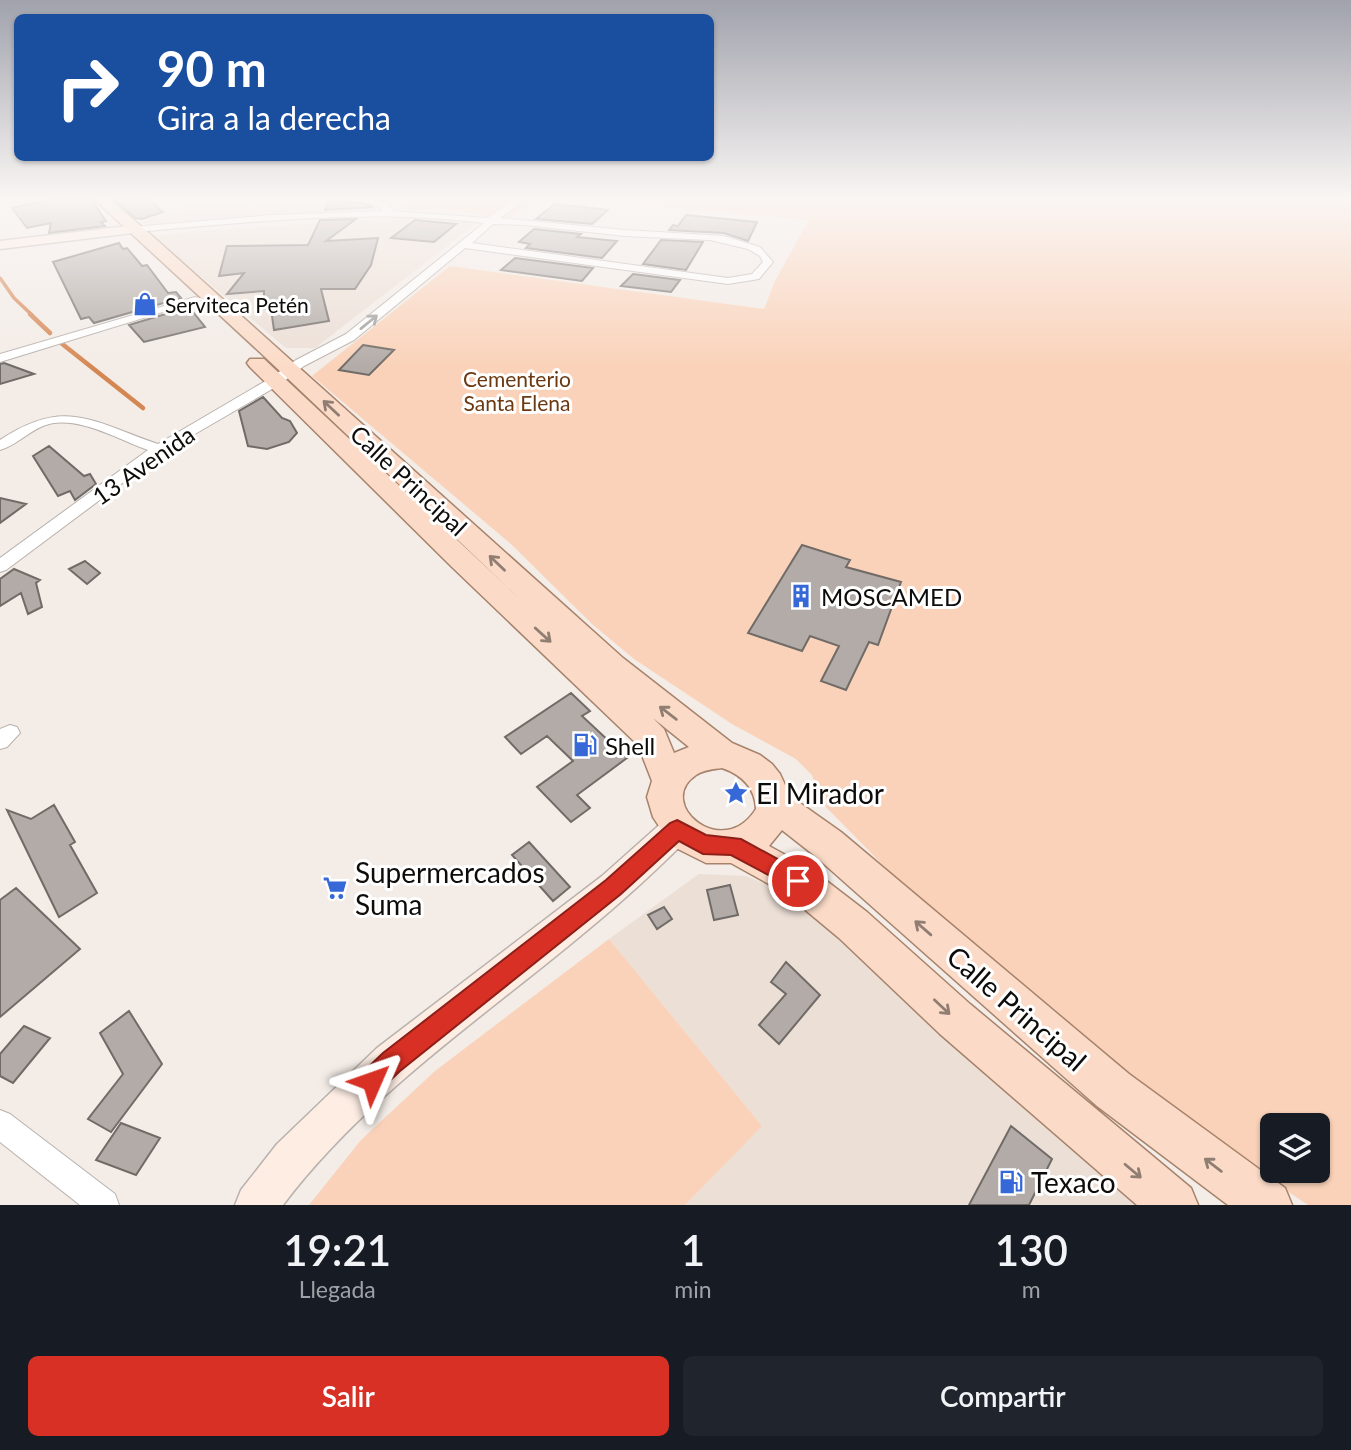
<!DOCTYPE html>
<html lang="es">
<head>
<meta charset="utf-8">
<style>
	body { margin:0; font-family:Lato,sans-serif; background:#20242c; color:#f1f3f6; height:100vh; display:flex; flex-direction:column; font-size:26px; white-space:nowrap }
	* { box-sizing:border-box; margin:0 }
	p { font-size:23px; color:#9ea1a6 }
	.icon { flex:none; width:38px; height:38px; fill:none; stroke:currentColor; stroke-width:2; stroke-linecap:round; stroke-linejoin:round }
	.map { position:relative; height:1205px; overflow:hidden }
	.details { display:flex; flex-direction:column; background:#171b24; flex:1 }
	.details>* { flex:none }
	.top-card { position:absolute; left:14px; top:14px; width:700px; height:147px; border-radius:10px; box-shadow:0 2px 5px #0004; background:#1a4fa0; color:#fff; overflow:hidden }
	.fabs { position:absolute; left:1260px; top:1113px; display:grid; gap:14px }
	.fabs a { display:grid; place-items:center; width:70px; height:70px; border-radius:10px; background:#171b24; box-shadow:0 2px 5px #0004; font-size:35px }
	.pin { position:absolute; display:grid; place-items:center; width:60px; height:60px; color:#fff; margin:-30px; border:4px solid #fff; border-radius:50%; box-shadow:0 2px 7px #0007 }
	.me { position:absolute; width:77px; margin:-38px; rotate:47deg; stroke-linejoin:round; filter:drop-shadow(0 0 5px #0008) }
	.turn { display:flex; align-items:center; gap:24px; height:147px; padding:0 28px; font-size:32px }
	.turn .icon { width:91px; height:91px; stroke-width:2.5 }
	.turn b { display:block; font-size:49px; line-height:60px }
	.eta { display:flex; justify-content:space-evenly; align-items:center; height:119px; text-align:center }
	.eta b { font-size:42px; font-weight:600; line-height:49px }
	.action { display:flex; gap:14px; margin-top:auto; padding:14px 28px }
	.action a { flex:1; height:80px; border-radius:10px; background:#d93025; color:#fff; font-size:28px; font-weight:600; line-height:80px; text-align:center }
	.action a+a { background:#20242c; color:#f1f3f6 }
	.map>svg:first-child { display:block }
	.built { fill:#ecdfd6 }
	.green { fill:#fad2b9; fill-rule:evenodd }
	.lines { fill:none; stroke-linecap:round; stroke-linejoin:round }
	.stream-far1 { stroke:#d58753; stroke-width:3.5 }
	.stream { stroke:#d58753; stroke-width:4.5 }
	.building { fill:#b2aba7; stroke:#716b67; stroke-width:2 }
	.street-casing { stroke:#b8b1ad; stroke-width:2 }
	.secondary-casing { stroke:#b8b1ad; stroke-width:3 }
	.primary-casing { stroke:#a7836c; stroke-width:3 }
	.street { fill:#fff; fill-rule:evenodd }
	.secondary { fill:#fdede3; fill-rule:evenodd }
	.primary { fill:#fbdbc7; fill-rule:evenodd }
	.oneway { stroke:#9f9e9d }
	.oneway2 { stroke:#907e72 }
	.route { fill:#d93025; stroke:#8d1f18; stroke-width:2 }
	.labels { text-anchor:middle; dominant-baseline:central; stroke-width:6; stroke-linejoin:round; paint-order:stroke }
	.far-poi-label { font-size:21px; fill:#0e0c0a; stroke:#fff; text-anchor:start }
	.far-park-label { font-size:21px; fill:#6b3811; stroke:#fff }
	.street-label { font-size:24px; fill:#0e0c0a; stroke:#fff }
	.poi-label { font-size:24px; fill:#0e0c0a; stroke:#fff; text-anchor:start }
	.near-poi-label { font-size:28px; fill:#0e0c0a; stroke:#fff; text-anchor:start }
	.near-street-label { font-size:28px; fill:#0e0c0a; stroke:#fff }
</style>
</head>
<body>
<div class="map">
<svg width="1351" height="1205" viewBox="0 0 1351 1205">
	<rect width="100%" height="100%" fill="#f3ece7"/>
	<path class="built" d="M210,199H346L380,206L370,211L241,220L147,225L141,222Z
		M419,217L478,222L315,348H286L153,236L196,231Z
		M699,874L746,876L791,895L1185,1205H685L761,1125L609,939Z"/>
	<path class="green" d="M412,199H538L510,218L440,209L405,210L400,206Z
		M571,199H1351V1205H1308L1165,1108L931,914L821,802L812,775L796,759L732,724L634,659L592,624L511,544L312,376L450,266L764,309L775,281L809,220ZM1272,1125H1318V1171H1272Z
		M609,939L762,1126L685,1205H309L361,1140L435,1071Z"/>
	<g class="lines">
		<path class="stream-far1" d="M0,278L14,298L32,315"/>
		<path class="stream" d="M30,314L50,333
			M61,343L143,408"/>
	</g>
	<path class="building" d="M55,199H91L106,221L101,222L105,226L49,233L51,223L27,228L12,208Z
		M113,199H148L163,212L142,219L135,218Z
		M329,200L362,203L373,207L325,210Z
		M555,204L584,207L608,210L592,224L536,219Z
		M686,215L757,222L748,241L724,233L669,230L673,225L678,226Z
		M356,219L326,241L378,238L371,265L355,289H321L329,321L274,330L271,309H264V291L227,294L244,273L219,276L227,246L308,245L320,220Z
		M415,220L425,221L456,224L434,242L391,238Z
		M534,229L581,234L577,237L617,241L602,258L526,248L530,244L519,242Z
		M661,240L703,242L686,270L643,264Z
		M119,243L123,249L127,248L142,266L147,265L168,293L176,292L181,298L94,323L89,317L81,319L53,262Z
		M515,258L593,268L582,281L501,270Z
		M633,274L680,280L671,292L621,286Z
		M189,307L205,327L144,342L129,325Z
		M363,345L394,350L369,375L339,370Z
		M4,363L34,374L0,384V364Z
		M263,397L282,418L290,421L297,433L289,442L267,449L248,446L239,411Z
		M49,446L84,476L90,474L96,484L75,500L70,491L58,496L33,456Z
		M0,498L26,504L0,523Z
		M802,545L850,560L846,567L901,582L878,645L869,642L846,690L821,681L839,646L810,636L802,651L748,633Z
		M85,561L100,573L87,584L69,569Z
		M14,569L40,580L36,583L42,607L28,614L21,593L0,606V579Z
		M571,693L590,711L582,716L627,758L577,795L590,808L571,822L537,787L573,761L547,736L521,754L505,737Z
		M54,805L75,842L70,845L97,893L59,917L7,810L31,819Z
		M529,842L570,887L553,901L512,855Z
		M730,885L738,915L714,920L707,890Z
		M16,888L80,949L0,1017V900Z
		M664,907L672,919L657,929L648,915Z
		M786,962L820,995L779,1044L759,1025L786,994L771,982Z
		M129,1011L162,1064L111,1132L88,1119L123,1074L100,1033Z
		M24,1026L50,1038L13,1083L0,1076V1054Z
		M121,1123L160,1138L136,1175L96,1160Z
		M1011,1126L1052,1159L1029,1205H969Z"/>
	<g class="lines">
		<g class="street-casing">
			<path id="street" d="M358,199H371L390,205L392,211L487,218L516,199H526L500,218L625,230L724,236L760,247L773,262L759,279L728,284L465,248L354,340L304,366L279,385L164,452L6,570L0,572V558L148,450C119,440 75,413 43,426C28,432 15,446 0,450V440C65,397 91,421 158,444L269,379L296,360L346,334L484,223C368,208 252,222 136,232L133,231V227L272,215L382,211V208ZM493,224L524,225L625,236L710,240L748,249L760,256L763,262L752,274L728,278L472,243Z
				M195,297L205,299L0,362V354Z
				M10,725L17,727L20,733L7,747L0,749V729Z
				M0,1110L10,1114L115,1194L119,1205H80L0,1142Z"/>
		</g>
		<g class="secondary-casing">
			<path id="secondary" d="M136,225L143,229L141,232L0,249V241Z
				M677,815L688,819L693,829L688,839C668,858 647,879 626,897C511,1000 377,1081 283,1205H235L241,1190L277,1144L377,1048L602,876L666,819Z"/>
		</g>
		<g class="primary-casing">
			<path id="primary" d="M94,199H109L149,233L623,658L732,743L760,755L772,764L780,774L790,796L841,832L1129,1074L1285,1188L1292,1205H1228L1097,1106L815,856L782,830L769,846L811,869L867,912L970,1004L1191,1188L1198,1205H1137L940,1034L839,938L785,893L731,863H706L672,846L653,817L647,797L652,781L638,745L452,567L250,367L247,363L250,359H264L519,598L264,356ZM653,718L689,747L674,753L664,729ZM722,768C742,775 755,787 756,809C723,862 654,803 696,775C703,770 714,769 722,768Z"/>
		</g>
		<use href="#street" class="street"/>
		<use href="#secondary" class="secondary"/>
		<use href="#primary" class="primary"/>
	</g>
	<defs><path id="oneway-shaft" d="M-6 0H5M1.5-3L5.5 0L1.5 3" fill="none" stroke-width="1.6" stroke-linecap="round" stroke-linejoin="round" transform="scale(1.75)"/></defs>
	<use class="oneway" href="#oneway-shaft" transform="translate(369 322) rotate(-39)"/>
	<g class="oneway2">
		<use href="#oneway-shaft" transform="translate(331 408) rotate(-137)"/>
		<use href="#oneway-shaft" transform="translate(497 563) rotate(-136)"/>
		<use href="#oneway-shaft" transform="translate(543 635) rotate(42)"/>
		<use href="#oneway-shaft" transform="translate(668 713) rotate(-143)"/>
		<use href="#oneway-shaft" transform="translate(923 928) rotate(-139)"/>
		<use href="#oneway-shaft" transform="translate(942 1007) rotate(43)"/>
		<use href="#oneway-shaft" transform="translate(1213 1165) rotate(-143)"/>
		<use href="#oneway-shaft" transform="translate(1133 1171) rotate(40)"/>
	</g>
	<linearGradient id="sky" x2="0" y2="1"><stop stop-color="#a0a2ac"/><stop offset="0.54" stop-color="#faf6f4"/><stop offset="1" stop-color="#faf6f4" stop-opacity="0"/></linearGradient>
	<rect width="1351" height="368" fill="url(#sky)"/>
	<path class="route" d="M677,820L706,835L741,839L805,874L808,881L805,888L798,891L731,855L703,854L679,841L621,894L400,1071L380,1090L372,1094L363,1090L359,1081L363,1072L383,1053L606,880L670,823Z"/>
	<defs>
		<g id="shop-bare" transform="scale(1.89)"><path d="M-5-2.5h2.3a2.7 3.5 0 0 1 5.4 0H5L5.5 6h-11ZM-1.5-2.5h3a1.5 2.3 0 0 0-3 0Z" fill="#3668d8" stroke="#fff" stroke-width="2.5" paint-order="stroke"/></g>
		<g id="building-bare" transform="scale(1.89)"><path d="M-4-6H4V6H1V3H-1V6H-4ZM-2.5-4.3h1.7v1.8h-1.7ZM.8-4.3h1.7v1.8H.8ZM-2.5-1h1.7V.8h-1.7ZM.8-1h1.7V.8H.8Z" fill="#3668d8" stroke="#fff" stroke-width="2.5" paint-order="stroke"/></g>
		<g id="fuel-bare" transform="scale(1.89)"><path d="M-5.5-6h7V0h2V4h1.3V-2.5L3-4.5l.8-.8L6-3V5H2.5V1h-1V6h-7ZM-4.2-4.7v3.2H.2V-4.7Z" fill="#3668d8" stroke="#fff" stroke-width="2.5" paint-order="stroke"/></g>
		<g id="sight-bare" transform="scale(1.89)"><path d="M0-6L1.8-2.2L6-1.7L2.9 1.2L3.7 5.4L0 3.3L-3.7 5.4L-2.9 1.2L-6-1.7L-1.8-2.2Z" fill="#3668d8" stroke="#fff" stroke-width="2.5" paint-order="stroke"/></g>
		<g id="supermarket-bare" transform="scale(1.89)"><path d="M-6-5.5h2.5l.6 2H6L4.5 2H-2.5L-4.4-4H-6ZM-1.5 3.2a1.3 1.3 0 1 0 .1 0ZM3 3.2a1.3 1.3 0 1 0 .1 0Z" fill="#3668d8" stroke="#fff" stroke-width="2.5" paint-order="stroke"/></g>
	</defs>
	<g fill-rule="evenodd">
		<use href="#shop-bare" x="145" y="304"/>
		<use href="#building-bare" x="801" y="596"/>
		<use href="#fuel-bare" x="585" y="745"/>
		<use href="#sight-bare" x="736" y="793"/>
		<use href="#supermarket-bare" x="335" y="888"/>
		<use href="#fuel-bare" x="1011" y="1182"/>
	</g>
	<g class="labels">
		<g class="far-poi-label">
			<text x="165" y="304">Serviteca Petén</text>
		</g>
		<g class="far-park-label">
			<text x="517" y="378">Cementerio<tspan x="517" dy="24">Santa Elena</tspan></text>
		</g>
		<g class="street-label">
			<text transform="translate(143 465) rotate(-35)">13 Avenida</text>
			<text transform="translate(409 480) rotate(43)">Calle Principal</text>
		</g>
		<g class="poi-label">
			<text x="821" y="596">MOSCAMED</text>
			<text x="605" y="745">Shell</text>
		</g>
		<g class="near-poi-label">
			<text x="756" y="793">El Mirador</text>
			<text x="355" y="872">Supermercados<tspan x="355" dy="32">Suma</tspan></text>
			<text x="1031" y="1182">Texaco</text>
		</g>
		<g class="near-street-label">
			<text transform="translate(1017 1008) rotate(41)">Calle Principal</text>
		</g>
	</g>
</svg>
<div class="fabs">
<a><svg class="icon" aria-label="layers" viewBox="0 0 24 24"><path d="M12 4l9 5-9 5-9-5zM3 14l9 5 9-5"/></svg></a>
</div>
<div class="pin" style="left:798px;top:881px;background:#d93025"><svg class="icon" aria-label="arrive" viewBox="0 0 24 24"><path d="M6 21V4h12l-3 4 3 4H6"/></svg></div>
<svg class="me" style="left:372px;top:1081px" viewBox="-20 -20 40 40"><path d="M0-17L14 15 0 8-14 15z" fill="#d93025" stroke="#fff" stroke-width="4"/></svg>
<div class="top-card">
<div class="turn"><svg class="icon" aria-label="right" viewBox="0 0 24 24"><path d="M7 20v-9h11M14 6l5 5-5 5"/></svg><div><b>90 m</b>Gira a la derecha</div></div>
</div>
</div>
<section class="details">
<div class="eta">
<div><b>19:21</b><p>Llegada</p></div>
<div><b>1</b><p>min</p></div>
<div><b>130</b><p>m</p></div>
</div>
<div class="action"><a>Salir</a><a>Compartir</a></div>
</section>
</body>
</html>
